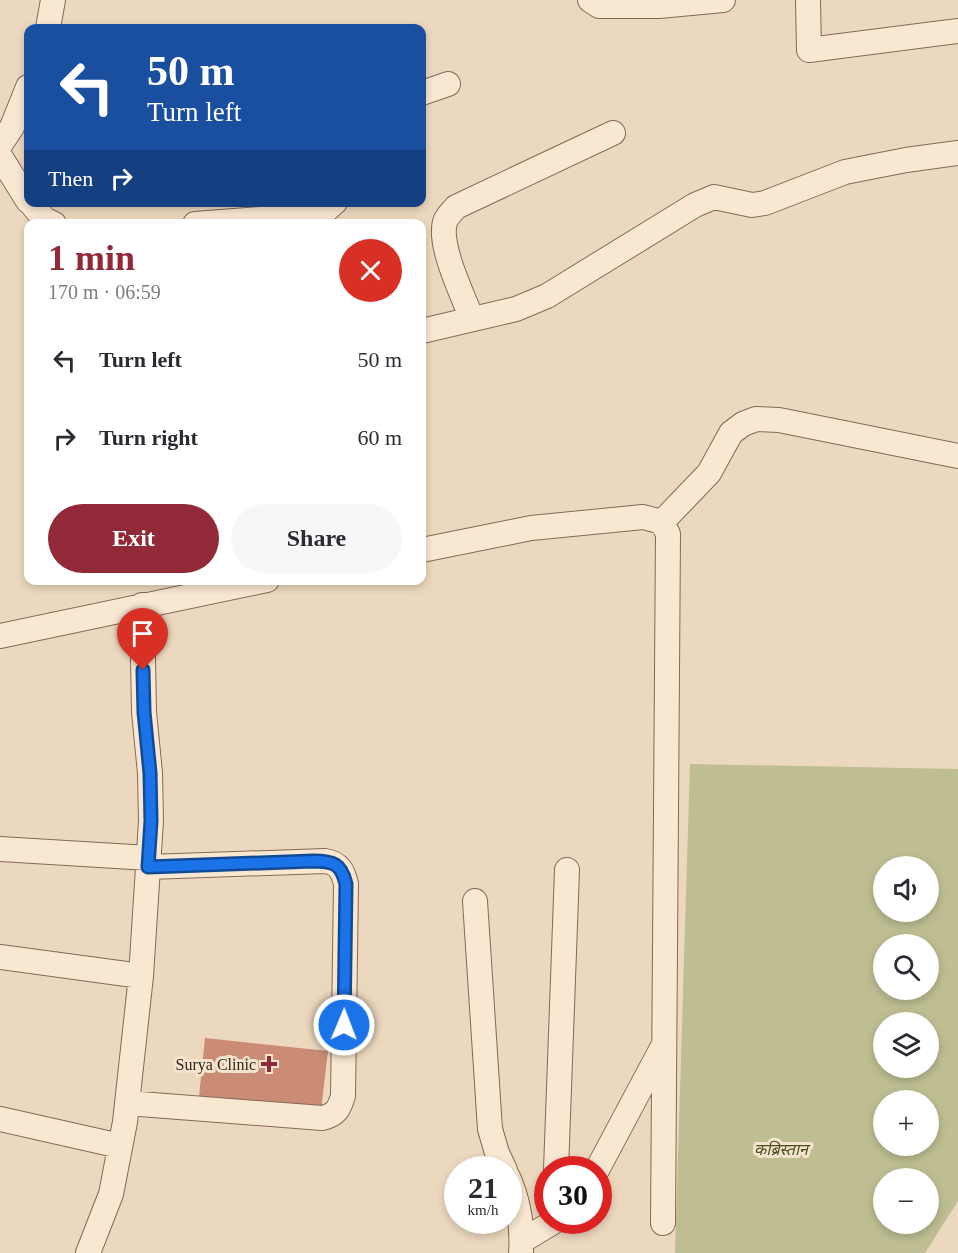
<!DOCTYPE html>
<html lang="en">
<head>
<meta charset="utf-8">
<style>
	body { margin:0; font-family:"Times New Roman","Noto Sans Devanagari",serif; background:#f7f7f7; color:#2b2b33; height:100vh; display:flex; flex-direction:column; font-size:22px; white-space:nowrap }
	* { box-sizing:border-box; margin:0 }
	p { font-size:20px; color:#7c7c81 }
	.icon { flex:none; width:33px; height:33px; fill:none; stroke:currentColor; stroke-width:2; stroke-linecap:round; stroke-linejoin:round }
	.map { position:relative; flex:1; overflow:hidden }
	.details { position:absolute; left:24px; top:219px; width:402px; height:366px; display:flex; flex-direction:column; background:#fff; border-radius:12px; box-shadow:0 3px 9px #0003 }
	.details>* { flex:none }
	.guide { position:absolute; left:24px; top:24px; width:402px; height:183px; border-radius:12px; box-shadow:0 3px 9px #0003; background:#1a4fa0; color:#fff; overflow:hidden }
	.buttons { position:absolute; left:873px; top:856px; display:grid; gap:12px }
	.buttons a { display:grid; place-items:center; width:66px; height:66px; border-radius:50%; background:#fff; box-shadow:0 3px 9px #0003; font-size:30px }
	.speed { position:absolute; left:444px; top:1156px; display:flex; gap:12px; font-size:30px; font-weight:700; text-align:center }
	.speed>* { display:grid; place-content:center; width:78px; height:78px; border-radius:50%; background:#fff; box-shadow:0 3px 9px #0003; line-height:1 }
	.speed small { font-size:15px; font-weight:400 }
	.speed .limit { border:9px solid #d22; background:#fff; color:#111 }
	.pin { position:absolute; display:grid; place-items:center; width:51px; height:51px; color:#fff; margin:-62px -26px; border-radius:50% 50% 50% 0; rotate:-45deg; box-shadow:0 0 6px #0007 }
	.pin .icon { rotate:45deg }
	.me { position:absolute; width:66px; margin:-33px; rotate:1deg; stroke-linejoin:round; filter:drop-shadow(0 0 4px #0008) }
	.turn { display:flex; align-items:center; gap:21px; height:126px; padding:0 24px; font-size:27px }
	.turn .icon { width:78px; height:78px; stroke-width:2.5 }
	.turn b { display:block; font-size:42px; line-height:51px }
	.then { display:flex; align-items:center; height:57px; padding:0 24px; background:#0003; gap:12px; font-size:22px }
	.round { display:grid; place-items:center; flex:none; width:63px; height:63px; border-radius:32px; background:#f7f7f7 }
	.summary { display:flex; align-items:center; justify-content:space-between; height:102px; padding:0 24px }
	h1 { font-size:36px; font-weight:600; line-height:45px; color:#922938 }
	.cta { display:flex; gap:12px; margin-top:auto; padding:12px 24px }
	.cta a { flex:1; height:69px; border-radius:36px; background:#922938; color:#fff; font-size:24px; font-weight:600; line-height:69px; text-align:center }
	.cta a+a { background:#f7f7f7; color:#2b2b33 }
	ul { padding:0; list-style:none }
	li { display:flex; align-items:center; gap:18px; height:78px; padding:0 24px }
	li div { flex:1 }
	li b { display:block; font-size:22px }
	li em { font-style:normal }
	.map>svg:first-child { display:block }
	.cemetery { fill:#bebe92; fill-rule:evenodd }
	.building { fill:#ca8c74 }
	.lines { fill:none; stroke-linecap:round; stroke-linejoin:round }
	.minor-casing { stroke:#846957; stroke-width:26 }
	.minor { stroke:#f8e7d1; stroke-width:24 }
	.route-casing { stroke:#114b97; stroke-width:15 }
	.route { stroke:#1a73e8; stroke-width:10 }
	.poi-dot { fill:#922938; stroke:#f4e4cd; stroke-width:2 }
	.labels { text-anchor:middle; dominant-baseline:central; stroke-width:6; stroke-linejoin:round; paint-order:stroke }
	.poi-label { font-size:16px; fill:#34241c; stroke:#f4e4cd; text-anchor:end }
	.park-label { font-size:16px; font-style:italic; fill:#4b5023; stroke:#f4e4cd }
</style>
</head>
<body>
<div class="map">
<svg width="958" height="1253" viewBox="0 0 958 1253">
	<rect width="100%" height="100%" fill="#ecd8be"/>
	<path class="cemetery" d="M690,764L958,769V1201L925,1253H675ZM884,867H928V912H884ZM884,945H928V990H884ZM884,1023H928V1068H884ZM884,1101H928V1146H884ZM884,1179H928V1224H884Z"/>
	<path class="building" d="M205,1038L328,1051L321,1111L199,1097Z"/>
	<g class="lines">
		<g class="minor-casing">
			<path id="minor" d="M590,0L599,6H659L723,0
				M808,0L809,50L958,31
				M48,28L53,0
				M422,93L448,84
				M0,145L12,127L28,87
				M0,156L28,201
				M30,202L44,219L54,224
				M195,224L314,215L325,211L335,202
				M472,319C463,296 438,245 445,222C447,216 452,212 456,207L613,133
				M422,331L516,309L547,296L695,205L714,197L752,205L765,203L845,172L906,160L958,153
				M662,522L709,473L731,433L743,424L756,419L779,420L958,456
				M422,550L531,528L643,517L662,522L668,534L663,1223
				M0,636L267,580
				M0,849L149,858
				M475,901L490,1129L497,1153L505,1170
				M0,957L141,976
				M127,1103L322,1118C336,1115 339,1109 343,1096L346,884C343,871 339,863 325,861L148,867
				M0,1119L120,1146
				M556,1170L567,870
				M597,1170L662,1048
				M508,1177C519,1202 523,1226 521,1253
				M522,1241L555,1221
				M88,1253L111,1194L125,1122L141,976L151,821L150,773L144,712L142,605"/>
		</g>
		<use href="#minor" class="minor"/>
	</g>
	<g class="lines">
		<g class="route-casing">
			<path id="route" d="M143,670L144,712L150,773L151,821L148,867L313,861C333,861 341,863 346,884L344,1025"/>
		</g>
		<use href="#route" class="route"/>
	</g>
	<path class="poi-dot" d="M266 1055h6v6h6v6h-6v6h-6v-6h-6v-6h6z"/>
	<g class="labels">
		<g class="poi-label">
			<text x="256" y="1064">Surya Clinic</text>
		</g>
		<g class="park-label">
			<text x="781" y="1149">कब्रिस्तान</text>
		</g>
	</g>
</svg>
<div class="buttons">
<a><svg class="icon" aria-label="sound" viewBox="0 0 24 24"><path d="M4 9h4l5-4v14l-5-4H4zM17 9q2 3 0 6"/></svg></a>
<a><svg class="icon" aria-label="search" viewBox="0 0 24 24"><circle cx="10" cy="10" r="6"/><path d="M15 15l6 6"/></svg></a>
<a><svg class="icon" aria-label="layers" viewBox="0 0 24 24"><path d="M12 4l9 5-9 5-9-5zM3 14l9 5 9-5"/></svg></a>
<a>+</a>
<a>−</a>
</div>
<div class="speed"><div>21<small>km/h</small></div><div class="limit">30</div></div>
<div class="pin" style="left:143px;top:670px;background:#d93025"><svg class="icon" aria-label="arrive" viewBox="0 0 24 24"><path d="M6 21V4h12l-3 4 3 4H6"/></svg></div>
<svg class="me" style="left:344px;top:1025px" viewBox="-20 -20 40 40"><circle r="17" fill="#1a73e8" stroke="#fff" stroke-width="3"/><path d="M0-11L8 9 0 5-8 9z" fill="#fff"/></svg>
<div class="guide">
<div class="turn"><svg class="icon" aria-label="left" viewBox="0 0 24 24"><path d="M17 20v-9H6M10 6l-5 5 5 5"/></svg><div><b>50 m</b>Turn left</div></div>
<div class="then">Then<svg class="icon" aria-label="right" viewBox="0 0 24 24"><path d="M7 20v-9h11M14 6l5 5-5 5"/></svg></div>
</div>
<section class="details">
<div class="summary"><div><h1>1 min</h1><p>170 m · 06:59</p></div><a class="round" style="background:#d93025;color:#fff"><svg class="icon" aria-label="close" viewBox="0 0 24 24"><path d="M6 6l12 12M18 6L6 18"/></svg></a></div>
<ul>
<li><svg class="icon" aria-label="left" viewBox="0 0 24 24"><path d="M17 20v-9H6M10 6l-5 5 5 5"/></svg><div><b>Turn left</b></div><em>50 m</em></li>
<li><svg class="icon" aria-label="right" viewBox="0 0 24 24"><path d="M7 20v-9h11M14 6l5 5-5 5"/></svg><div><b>Turn right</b></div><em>60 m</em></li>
</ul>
<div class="cta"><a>Exit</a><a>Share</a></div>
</section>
</div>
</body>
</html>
